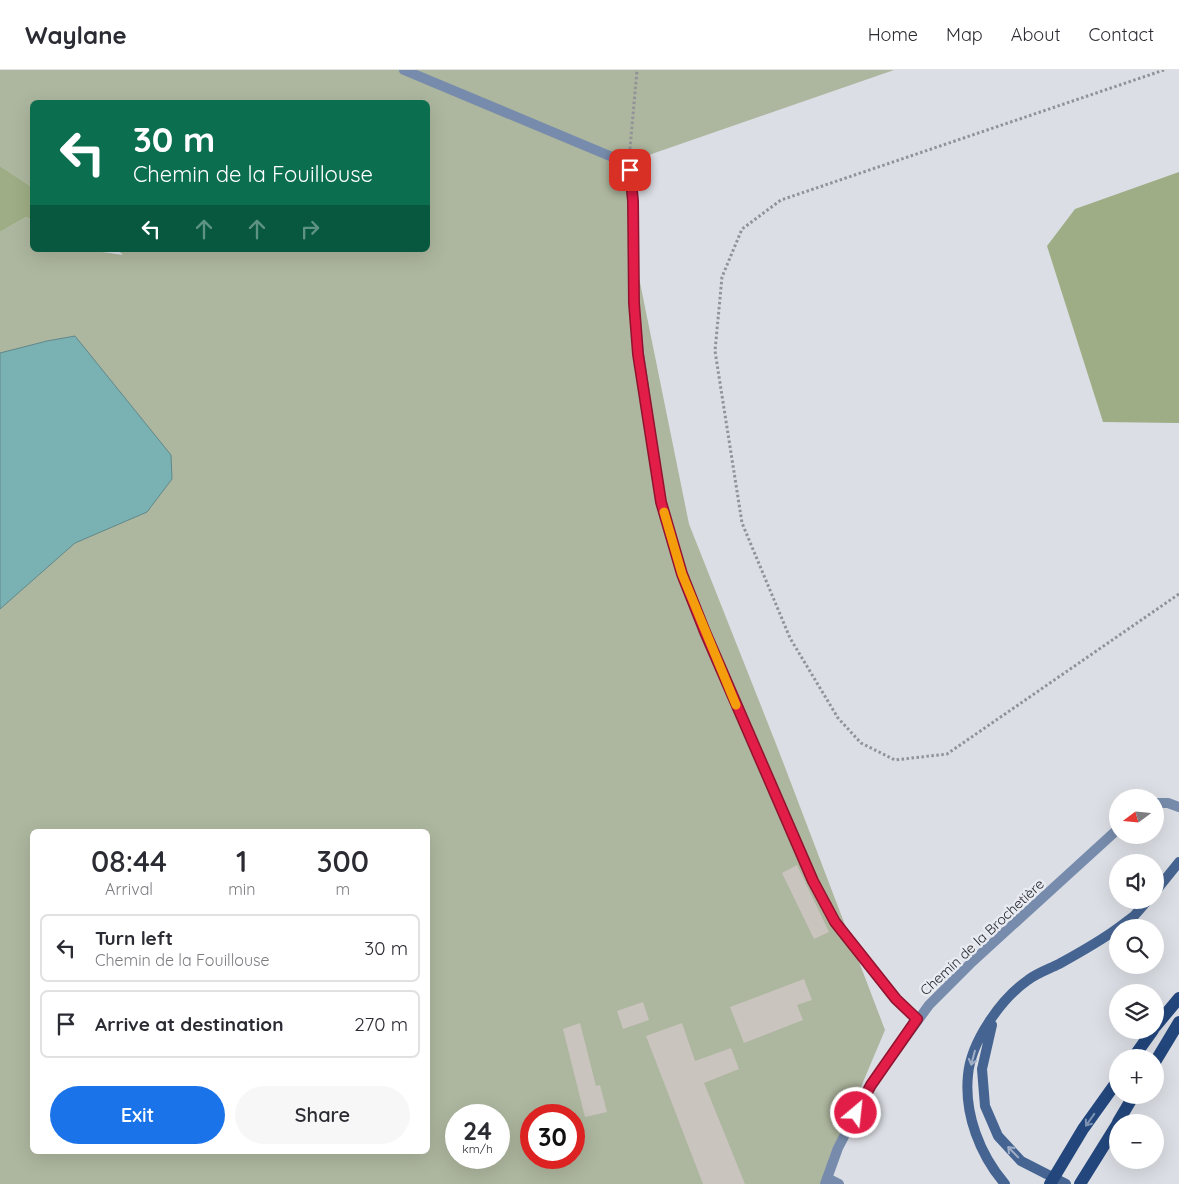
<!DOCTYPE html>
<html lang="en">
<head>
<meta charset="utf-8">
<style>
	body { margin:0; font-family:Quicksand,sans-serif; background:#f7f7f7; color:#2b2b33; height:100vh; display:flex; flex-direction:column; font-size:19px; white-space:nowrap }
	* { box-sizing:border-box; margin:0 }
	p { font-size:16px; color:#7c7c81 }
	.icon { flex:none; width:28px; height:28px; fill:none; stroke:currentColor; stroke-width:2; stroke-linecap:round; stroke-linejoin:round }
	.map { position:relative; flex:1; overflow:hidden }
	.sheet { position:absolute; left:30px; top:759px; width:400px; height:325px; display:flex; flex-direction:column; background:#fff; border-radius:8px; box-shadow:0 5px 20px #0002 }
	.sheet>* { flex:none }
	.top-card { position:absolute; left:30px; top:30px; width:400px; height:152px; border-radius:8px; box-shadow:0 5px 20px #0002; background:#0b6e4f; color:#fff; overflow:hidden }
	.needle { width:32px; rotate:254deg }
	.fabs { position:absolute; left:1109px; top:719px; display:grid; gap:10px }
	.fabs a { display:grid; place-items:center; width:55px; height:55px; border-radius:50%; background:#fff; box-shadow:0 5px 20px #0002; font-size:25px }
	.speed { position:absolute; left:445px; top:1034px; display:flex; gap:10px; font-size:25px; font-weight:700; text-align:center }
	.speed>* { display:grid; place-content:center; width:65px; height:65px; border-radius:50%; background:#fff; box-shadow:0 5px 20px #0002; line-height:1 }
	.speed small { font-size:12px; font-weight:400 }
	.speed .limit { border:8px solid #d22; background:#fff; color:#111 }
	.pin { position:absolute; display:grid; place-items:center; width:42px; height:42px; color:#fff; margin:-21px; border-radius:10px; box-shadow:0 2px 8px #0006 }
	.me { position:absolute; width:55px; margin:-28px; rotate:28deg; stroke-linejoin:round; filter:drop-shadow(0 0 4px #0008) }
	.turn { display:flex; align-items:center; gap:18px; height:105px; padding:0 20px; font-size:22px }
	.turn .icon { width:65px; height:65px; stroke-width:2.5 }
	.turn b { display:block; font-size:35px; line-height:42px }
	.lanes { display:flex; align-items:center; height:48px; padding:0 20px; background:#0003; justify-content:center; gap:25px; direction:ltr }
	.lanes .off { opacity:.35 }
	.eta { display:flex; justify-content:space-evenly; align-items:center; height:85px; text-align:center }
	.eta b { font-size:30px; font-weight:600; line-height:35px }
	.button { display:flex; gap:10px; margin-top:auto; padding:10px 20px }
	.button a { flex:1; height:58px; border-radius:30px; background:#1a73e8; color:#fff; font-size:20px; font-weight:600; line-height:58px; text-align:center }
	.button a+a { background:#f7f7f7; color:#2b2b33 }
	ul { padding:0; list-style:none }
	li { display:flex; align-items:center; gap:15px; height:68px; margin:0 10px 8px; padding:0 10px; border:2px solid #e1e1e2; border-radius:8px }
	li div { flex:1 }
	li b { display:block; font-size:19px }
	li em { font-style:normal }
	header { display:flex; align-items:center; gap:30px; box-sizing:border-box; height:70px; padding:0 25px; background:#fff; border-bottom:1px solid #e1e1e2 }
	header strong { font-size:24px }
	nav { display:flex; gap:28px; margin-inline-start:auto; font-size:18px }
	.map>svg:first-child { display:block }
	.green { fill:#adb69e; fill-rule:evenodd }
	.forest { fill:#9ead85 }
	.water { fill:#7ab2b3; stroke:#61888a }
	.building { fill:#cac4bf }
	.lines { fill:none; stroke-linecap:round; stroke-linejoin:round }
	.path { stroke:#919398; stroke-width:3; stroke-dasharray:2.5 2.5; stroke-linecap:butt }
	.street { stroke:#778cac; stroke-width:10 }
	.secondary { stroke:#466491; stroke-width:10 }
	.primary { stroke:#23477d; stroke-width:12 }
	.oneway { stroke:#a0aec6 }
	.oneway2 { stroke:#7c91b2 }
	.route-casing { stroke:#92132f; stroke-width:12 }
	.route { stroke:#e11d48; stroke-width:9 }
	.slow { stroke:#f59e0b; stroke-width:9 }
	.labels { text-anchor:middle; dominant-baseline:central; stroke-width:5; stroke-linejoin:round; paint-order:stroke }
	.street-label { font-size:14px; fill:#26272a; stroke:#e9ebf2 }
</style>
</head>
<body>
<header>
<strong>Waylane</strong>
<nav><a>Home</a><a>Map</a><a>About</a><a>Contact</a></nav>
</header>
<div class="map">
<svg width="1179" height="1114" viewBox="0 0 1179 1114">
	<rect width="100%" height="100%" fill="#dbdee4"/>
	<path class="green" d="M0,0H894L620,95L633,131V178L689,454L778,679L885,960L820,1114H0V162L26,147L32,150V180H89L123,185L118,180H428V32H32V117L0,96ZM32,761H428V1081H32ZM456,1045H499V1088H456ZM531,1045H574V1088H531Z"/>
	<path class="forest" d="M0,96L32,117V150L26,147L0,162Z
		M1179,102V353L1103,352L1047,176L1075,139Z"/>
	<path class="water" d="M75,266L171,385L172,409L147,442L75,473L0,539V283L47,271Z"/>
	<path class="building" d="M797,795L829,862L814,869L782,803Z
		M804,909L812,930L797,935L803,950L744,973L730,937Z
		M643,932L649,950L623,959L617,941Z
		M580,953L596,1016L600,1015L607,1042L585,1047L563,959Z
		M682,953L695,991L731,978L739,999L704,1013L745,1114H703L646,966Z"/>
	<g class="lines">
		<path class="path" d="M1164,0L781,130L742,159L722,207L715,281L742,453L790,568L838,648L861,673L895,690L947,684L1179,524
			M630,79L637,0"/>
		<path class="street" d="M404,0L617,89L630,100L633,131L634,233L639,284L661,432L682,504L705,562L813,811L835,852L895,929L917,949
			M1155,733H1168L1179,737
			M827,1108L839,1114
			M825,1114L838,1078L871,1015L929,935L972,892L1118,759"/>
		<path class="secondary" d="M1155,822L1179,792
			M1118,858L1134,846L1148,830
			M992,955L982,999L985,1036L998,1066L1021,1091L1066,1114
			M1005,1114C980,1085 964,1044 968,1005C971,971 1001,929 1028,910C1037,903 1049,899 1059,894C1079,883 1099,872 1118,858"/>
		<path class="primary" d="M1155,957L1179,928
			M1133,988L1153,960
			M1155,992L1179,952
			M1118,1052L1134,1025
			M1050,1114L1083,1059L1118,1010
			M1080,1114L1118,1053"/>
	</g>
	<defs><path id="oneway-shaft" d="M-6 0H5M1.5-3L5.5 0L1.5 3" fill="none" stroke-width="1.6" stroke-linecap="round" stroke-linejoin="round" transform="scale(1.25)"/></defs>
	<g class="oneway">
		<use href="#oneway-shaft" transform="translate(973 988) rotate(105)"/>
		<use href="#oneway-shaft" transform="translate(1013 1082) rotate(-134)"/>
	</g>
	<use class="oneway2" href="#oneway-shaft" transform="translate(1090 1050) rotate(125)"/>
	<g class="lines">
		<g class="route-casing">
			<path id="route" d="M630,100L633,131L634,233L638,284L661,432L682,504L705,562L813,811L835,852L896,929L917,949L871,1015L856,1043"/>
		</g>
		<use href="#route" class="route"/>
		<path class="slow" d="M664,442L682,504L736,635"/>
	</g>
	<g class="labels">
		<g class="street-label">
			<text transform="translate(982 867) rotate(-43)">Chemin de la Brochetière</text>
		</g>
	</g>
</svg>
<div class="fabs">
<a><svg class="needle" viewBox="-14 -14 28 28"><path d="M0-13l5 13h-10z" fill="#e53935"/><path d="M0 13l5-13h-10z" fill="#7c7c81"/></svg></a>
<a><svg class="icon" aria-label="sound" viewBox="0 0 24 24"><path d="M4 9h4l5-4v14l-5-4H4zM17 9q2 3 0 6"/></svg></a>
<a><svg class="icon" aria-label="search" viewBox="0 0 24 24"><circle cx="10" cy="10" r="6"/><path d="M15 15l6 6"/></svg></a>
<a><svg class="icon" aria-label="layers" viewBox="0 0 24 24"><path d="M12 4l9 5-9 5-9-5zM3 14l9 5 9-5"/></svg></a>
<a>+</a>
<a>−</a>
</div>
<div class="speed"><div>24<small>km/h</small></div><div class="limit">30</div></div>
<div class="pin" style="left:630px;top:100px;background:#d93025"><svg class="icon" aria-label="arrive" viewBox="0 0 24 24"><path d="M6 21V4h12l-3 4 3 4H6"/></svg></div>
<svg class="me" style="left:856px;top:1043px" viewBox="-20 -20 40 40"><circle r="17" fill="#e11d48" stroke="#fff" stroke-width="3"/><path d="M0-11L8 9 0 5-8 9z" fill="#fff"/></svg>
<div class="top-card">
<div class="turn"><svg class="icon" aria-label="left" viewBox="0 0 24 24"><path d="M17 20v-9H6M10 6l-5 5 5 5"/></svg><div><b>30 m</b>Chemin de la Fouillouse</div></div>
<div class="lanes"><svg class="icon" aria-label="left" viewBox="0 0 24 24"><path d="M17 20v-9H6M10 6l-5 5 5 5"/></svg><svg class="icon off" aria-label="ahead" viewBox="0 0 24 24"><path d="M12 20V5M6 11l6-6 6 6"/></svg><svg class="icon off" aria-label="ahead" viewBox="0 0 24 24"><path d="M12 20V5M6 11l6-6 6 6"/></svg><svg class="icon off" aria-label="right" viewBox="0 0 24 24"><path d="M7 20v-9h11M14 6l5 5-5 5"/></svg></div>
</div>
<section class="sheet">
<div class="eta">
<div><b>08:44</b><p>Arrival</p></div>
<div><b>1</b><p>min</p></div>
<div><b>300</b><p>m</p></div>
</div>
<ul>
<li><svg class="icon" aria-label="left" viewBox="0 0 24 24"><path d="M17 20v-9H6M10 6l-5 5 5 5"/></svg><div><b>Turn left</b><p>Chemin de la Fouillouse</p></div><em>30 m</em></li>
<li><svg class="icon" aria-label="arrive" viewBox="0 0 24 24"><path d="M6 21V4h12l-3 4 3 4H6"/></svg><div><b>Arrive at destination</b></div><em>270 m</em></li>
</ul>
<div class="button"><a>Exit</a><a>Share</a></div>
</section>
</div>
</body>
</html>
